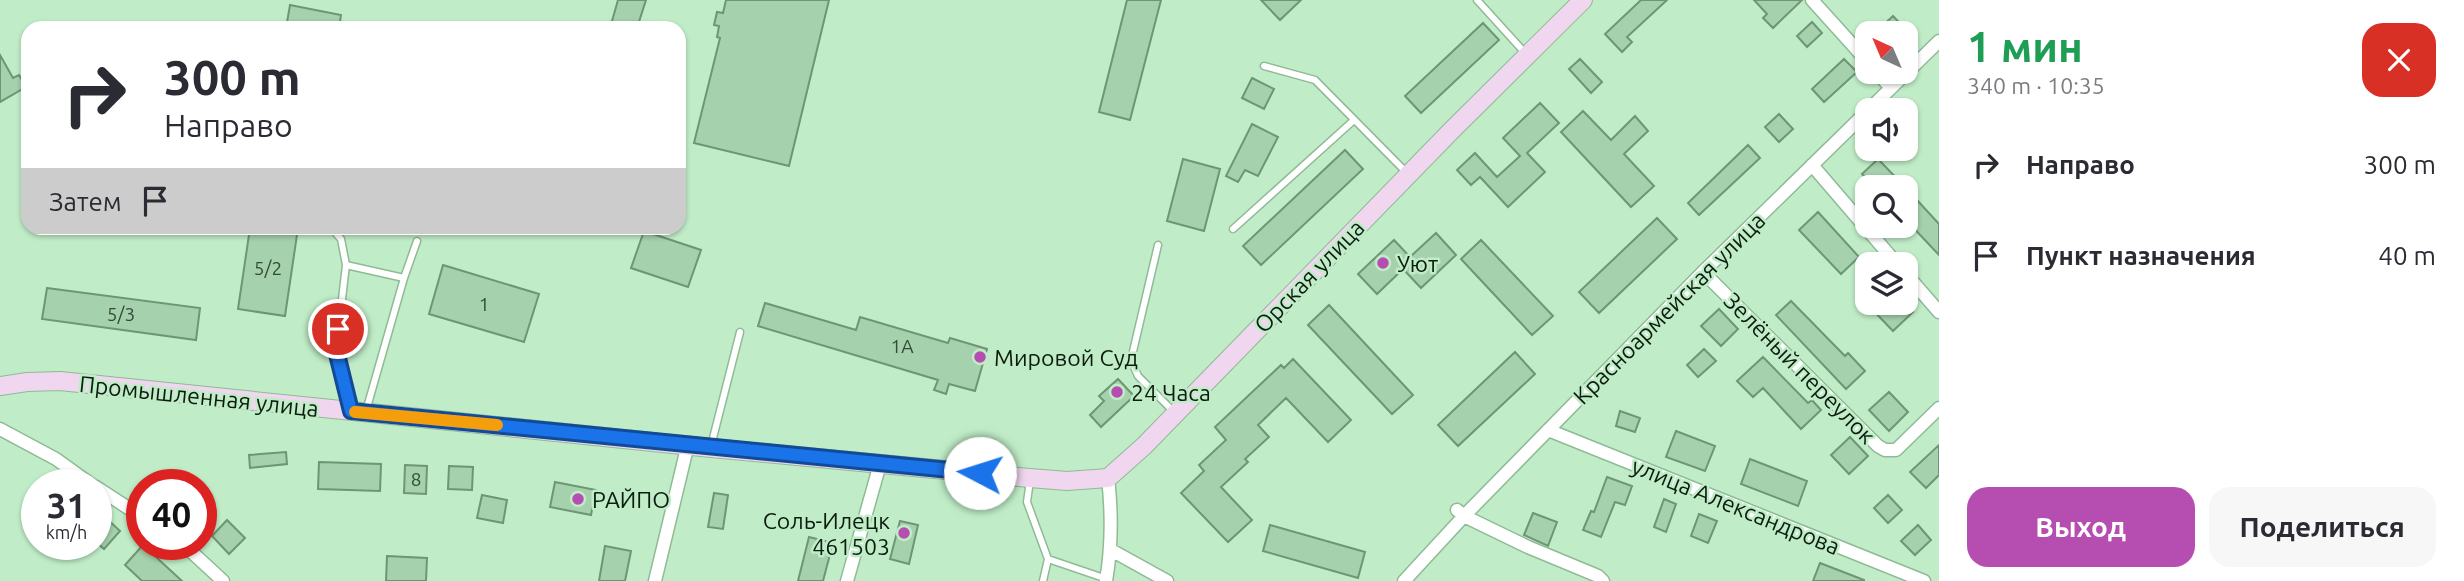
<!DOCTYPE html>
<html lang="ru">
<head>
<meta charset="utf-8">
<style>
	body { margin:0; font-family:Ubuntu,sans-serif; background:#f7f7f7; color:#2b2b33; height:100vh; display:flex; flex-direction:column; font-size:26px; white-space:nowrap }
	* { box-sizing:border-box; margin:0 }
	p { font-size:23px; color:#7c7c81 }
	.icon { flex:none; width:38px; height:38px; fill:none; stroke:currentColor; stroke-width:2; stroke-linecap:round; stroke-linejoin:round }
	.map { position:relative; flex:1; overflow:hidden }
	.side { display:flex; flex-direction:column; background:#fff; width:525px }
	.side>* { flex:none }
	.banner { position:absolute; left:21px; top:21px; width:665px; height:214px; border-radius:21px; box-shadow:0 2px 5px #0004; background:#fff; color:#2b2b33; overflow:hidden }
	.needle { width:46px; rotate:316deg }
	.tools { position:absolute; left:1855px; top:21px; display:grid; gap:14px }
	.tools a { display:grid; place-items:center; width:63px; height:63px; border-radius:14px; background:#fff; box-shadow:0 2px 5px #0004; font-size:35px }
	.speed { position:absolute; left:21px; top:469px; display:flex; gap:14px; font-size:35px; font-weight:700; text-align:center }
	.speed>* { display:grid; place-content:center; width:91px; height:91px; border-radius:50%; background:#fff; box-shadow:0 2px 5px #0004; line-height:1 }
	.speed small { font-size:18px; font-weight:400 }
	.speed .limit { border:10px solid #d22; background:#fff; color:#111 }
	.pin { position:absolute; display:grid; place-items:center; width:60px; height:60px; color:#fff; margin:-30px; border:4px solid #fff; border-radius:50%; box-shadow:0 2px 7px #0007 }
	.me { position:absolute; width:77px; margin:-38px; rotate:275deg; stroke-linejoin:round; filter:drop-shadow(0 0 5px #0008) }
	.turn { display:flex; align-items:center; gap:24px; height:147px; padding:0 28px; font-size:32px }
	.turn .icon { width:91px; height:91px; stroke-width:2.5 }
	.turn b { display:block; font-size:49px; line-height:60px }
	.then { display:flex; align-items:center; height:66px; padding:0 28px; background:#0003; gap:14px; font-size:26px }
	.round { display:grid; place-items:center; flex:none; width:74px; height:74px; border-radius:21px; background:#f7f7f7 }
	.overview { display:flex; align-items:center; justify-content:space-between; height:119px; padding:0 28px }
	h1 { font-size:42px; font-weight:700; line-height:52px; color:#1e9e55 }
	.cta { display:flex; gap:14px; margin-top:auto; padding:14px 28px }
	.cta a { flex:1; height:80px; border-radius:21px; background:#b64eb1; color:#fff; font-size:28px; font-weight:700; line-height:80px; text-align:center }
	.cta a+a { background:#f7f7f7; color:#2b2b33 }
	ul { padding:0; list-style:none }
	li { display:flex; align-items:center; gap:21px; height:91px; padding:0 28px }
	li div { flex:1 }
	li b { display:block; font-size:26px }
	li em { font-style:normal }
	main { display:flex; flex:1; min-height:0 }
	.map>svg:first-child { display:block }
	.building { fill:#a5d1ac; stroke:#6d9774; stroke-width:2 }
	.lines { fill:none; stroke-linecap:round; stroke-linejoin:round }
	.lane-casing { stroke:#8fba96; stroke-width:9 }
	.street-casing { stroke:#8fba96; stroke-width:15 }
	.secondary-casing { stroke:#8fba96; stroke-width:20 }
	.lane { stroke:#fff; stroke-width:6 }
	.street { stroke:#fff; stroke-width:12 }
	.secondary { stroke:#f0d6ee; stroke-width:18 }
	.route-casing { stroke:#114b97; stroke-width:18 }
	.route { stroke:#1a73e8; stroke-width:12 }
	.slow { stroke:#f59e0b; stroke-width:12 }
	.poi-dot { fill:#b64eb1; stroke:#c0edc7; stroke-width:2.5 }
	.labels { text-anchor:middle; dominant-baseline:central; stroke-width:5; stroke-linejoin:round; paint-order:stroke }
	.number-label { font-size:19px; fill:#324a37 }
	.poi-label { font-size:23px; fill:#0c1d10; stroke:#c0edc7; text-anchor:start }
	.street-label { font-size:23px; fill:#0c1d10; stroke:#c0edc7 }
</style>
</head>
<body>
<main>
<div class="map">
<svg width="1939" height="581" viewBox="0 0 1939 581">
	<rect width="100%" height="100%" fill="#c0edc7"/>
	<path class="building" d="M618,0H646L637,28H610Z
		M726,0H829L789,166L694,143L720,38L717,37L719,26L714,25L717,12L723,13Z
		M1127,0H1161L1130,120L1099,112Z
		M1261,0H1301L1280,20Z
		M1641,0H1667L1627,37L1632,42L1622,52L1605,34Z
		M1754,0H1802L1773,28L1763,18L1767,14Z
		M290,5L341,15L339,28H286Z
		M1893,16L1909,33H1875Z
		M1812,22L1822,33L1807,47L1797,36Z
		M1483,23L1499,40L1421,113L1405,96Z
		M0,55L13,78L19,75L26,87L0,102Z
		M1580,59L1602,82L1591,93L1569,69Z
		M1844,59L1857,72L1824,102L1812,89Z
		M1252,78L1274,89L1264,109L1242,98Z
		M1540,103L1559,123L1527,153L1545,172L1508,207L1480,177L1471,185L1457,170L1475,153L1497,177L1520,156L1503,138Z
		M1583,111L1611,140L1635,116L1648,131L1624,154L1654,186L1631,207L1561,132Z
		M1779,114L1793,129L1779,142L1765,127Z
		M1252,124L1278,137L1258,176L1245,170L1238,182L1226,176Z
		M1748,145L1760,158L1699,215L1688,203Z
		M1345,150L1363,169L1261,265L1243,246Z
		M1183,159L1220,169L1204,231L1167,221Z
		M1878,159L1905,187H1875L1862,174Z
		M1906,188L1939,224V255L1906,220Z
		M1818,212L1859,257L1841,274L1799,230Z
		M1657,218L1677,239L1599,313L1579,292Z
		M250,228H298L285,316L238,309Z
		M644,231L701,250L688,287L631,268Z
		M1436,233L1456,255L1421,288L1403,269L1377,294L1358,274L1394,240L1410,257Z
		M1481,240L1553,316L1532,335L1461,259Z
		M443,265L539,294L524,342L429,314Z
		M47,288L200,308L196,340L42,319Z
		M1791,301L1845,356L1848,353L1865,371L1846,389L1776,315Z
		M765,303L856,330L860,317L948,343L950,338L987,349L975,391L949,384L946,394L934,390L938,380L758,326Z
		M1866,303H1904L1913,312L1893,331Z
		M1329,305L1413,395L1392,414L1308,325Z
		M1719,309L1738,329L1721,346L1701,326Z
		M1704,349L1716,361L1698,377L1687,365Z
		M1515,352L1535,374L1458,446L1438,425Z
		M1763,357L1808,403L1812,400L1821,410L1801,429L1763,388L1753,397L1737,381Z
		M1293,359L1351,420L1328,442L1286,398L1258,425L1269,437L1245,459L1248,462L1221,487L1252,520L1228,542L1181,493L1204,471L1199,465L1226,440L1215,427L1281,365L1284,368Z
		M1118,379L1134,396L1101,427L1090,415L1104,401L1099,396Z
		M1889,392L1908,412L1889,431L1869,410Z
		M1620,411L1640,418L1635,432L1616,426Z
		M1676,431L1715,446L1705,471L1666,457Z
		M1850,437L1868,456L1849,474L1831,455Z
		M1939,445V475L1926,488L1910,472Z
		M286,452L287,464L250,468L249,455Z
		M1750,459L1807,481L1798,506L1741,484Z
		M319,462L381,464L380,491L318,489Z
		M405,465L427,466L426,494L404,493Z
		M449,466L473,467L472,490L448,489Z
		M1607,477L1632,486L1625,505L1615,502L1601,537L1583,530L1591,511L1594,512Z
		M555,482L596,490L591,515L550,507Z
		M714,493L728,495L723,529L708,527Z
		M482,495L507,500L503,523L477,518Z
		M1888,495L1902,510L1888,523L1874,508Z
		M1664,499L1676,504L1666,532L1654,527Z
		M1533,513L1557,522L1548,546L1524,535Z
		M1699,514L1717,521L1708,543L1691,536Z
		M104,516L120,531L104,549L96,542V524Z
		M227,520L245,538L229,554L212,536Z
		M900,521L918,525L909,564L890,559Z
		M1270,525L1365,552L1358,578L1263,551Z
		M1918,525L1931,540L1915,555L1901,541Z
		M809,537L833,543L823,581H798Z
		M143,545L182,581H142L125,565Z
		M605,546L631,551L625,581H599Z
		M387,556L427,558L426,581H386Z
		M1820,563L1864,580V581H1813Z"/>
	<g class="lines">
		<g class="lane-casing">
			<path id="lane" d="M1477,0L1526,54
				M1264,66L1315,80L1407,173
				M331,228L341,239L346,265
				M1233,229L1354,120
				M1158,245L1131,360L1138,376L1174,412
				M350,408L336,350L346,265L404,278
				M366,411L404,278L417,241
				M711,446L740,332
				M1030,480L1027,502L1048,559L1043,581
				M1048,559L1107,579"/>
		</g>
		<g class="street-casing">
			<path id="street" d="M1812,0L1867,61
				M1877,72L1890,87
				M1812,165L1897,264
				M1703,272L1878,446L1885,450H1896L1939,408
				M1906,274L1939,312
				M0,429L56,459L92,485
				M1548,430L1924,581
				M96,487L142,517
				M1457,510L1464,516L1528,547L1598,576L1603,581
				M183,544L223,581
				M1111,550L1167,581
				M655,581L688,444
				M847,581L880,464
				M1106,581C1112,546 1112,513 1108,478
				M1404,581L1464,516L1703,272L1939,41"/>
		</g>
		<g class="secondary-casing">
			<path id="secondary" d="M0,386L27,382L60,381L711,448L1030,478L1067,481L1108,478L1144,446L1452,130L1583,0"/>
		</g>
		<use href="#lane" class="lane"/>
		<use href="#street" class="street"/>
		<use href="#secondary" class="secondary"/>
	</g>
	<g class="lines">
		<g class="route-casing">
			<path id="route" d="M338,329L336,350L351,411L980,473"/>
		</g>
		<use href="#route" class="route"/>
		<path class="slow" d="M355,412L497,425"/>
	</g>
	<g class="poi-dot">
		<circle cx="1383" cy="263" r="7"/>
		<circle cx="980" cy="357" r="7"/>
		<circle cx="1117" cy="392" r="7"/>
		<circle cx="578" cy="499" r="7"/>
		<circle cx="904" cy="533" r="7"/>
	</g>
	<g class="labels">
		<g class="number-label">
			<text x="268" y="268">5/2</text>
			<text x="484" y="304">1</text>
			<text x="121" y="314">5/3</text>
			<text x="902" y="346">1А</text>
			<text x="416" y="479">8</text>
		</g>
		<g class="poi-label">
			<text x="1397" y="263">Уют</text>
			<text x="994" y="357">Мировой Суд</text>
			<text x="1131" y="392">24 Часа</text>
			<text x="592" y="499">РАЙПО</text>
			<text x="890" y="520" text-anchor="end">Соль-Илецк<tspan x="890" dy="26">461503</tspan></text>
		</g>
		<g class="street-label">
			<text transform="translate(1309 276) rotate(-46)">Орская улица</text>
			<text transform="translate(1669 308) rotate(-45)">Красноармейская улица</text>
			<text transform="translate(1800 368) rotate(45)">Зелёный переулок</text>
			<text transform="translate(199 396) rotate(6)">Промышленная улица</text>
			<text transform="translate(1736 506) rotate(22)">улица Александрова</text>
		</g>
	</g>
</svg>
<div class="tools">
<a><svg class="needle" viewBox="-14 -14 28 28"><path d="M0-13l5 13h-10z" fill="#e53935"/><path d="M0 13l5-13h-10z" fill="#7c7c81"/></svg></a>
<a><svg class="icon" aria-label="sound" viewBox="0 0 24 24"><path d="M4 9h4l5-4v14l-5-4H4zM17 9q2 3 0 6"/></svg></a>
<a><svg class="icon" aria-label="search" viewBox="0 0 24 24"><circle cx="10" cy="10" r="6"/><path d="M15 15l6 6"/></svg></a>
<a><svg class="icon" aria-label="layers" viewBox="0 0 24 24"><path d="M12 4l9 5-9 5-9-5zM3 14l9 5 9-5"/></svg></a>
</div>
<div class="speed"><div>31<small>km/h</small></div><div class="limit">40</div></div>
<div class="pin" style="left:338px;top:329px;background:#d93025"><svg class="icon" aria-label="arrive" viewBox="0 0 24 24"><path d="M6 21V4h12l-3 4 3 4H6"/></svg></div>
<svg class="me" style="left:980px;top:473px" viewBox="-20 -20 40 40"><circle r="19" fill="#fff"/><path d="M0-13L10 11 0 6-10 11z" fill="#1a73e8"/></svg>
<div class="banner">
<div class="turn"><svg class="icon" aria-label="right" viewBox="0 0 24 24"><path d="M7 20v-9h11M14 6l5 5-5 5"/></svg><div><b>300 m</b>Направо</div></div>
<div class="then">Затем<svg class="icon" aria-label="arrive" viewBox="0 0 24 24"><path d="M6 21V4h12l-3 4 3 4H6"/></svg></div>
</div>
</div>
<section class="side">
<div class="overview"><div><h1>1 мин</h1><p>340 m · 10:35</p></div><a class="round" style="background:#d93025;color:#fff"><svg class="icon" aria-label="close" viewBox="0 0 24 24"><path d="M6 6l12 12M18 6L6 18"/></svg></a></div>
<ul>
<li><svg class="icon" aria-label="right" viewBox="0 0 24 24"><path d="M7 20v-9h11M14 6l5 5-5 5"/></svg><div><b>Направо</b></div><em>300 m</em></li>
<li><svg class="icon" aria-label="arrive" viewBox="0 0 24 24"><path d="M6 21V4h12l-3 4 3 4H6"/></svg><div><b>Пункт назначения</b></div><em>40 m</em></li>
</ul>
<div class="cta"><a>Выход</a><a>Поделиться</a></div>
</section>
</main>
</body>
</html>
